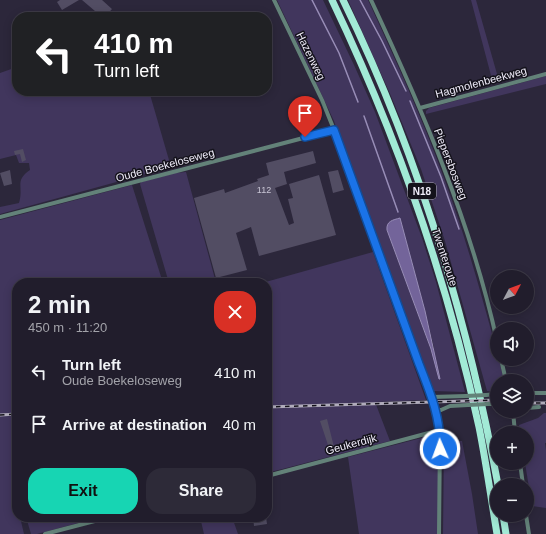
<!DOCTYPE html>
<html lang="en">
<head>
<meta charset="utf-8">
<style>
	body { margin:0; font-family:Helvetica,sans-serif; background:#2d2a38; color:#f1f3f6; height:100vh; display:flex; flex-direction:column; font-size:15px; white-space:nowrap }
	* { box-sizing:border-box; margin:0 }
	p { font-size:13px; color:#a2a2a9 }
	.icon { flex:none; width:22px; height:22px; fill:none; stroke:currentColor; stroke-width:2; stroke-linecap:round; stroke-linejoin:round }
	.map { position:relative; flex:1; overflow:hidden }
	.panel { position:absolute; left:12px; top:278px; width:260px; height:244px; display:flex; flex-direction:column; background:#211d2c; border-radius:16px; box-shadow:0 2px 10px #0003,0 0 0 1px #3e3b48 }
	.panel>* { flex:none }
	.banner { position:absolute; left:12px; top:12px; width:260px; height:84px; border-radius:16px; box-shadow:0 2px 10px #0003,0 0 0 1px #3e3b48; background:#202124; color:#fff; overflow:hidden }
	.needle { width:26px; rotate:49deg }
	.tools { position:absolute; left:490px; top:270px; display:grid; gap:8px }
	.tools a { display:grid; place-items:center; width:44px; height:44px; border-radius:50%; background:#211d2c; box-shadow:0 2px 10px #0003,0 0 0 1px #3e3b48; font-size:20px }
	.pin { position:absolute; display:grid; place-items:center; width:34px; height:34px; color:#fff; margin:-41px -17px; border-radius:50% 50% 50% 0; rotate:-45deg; box-shadow:0 0 4px #0007 }
	.pin .icon { rotate:45deg }
	.me { position:absolute; width:44px; margin:-22px; rotate:358deg; stroke-linejoin:round; filter:drop-shadow(0 0 3px #0008) }
	.turn { display:flex; align-items:center; gap:14px; height:84px; padding:0 16px; font-size:18px }
	.turn .icon { width:52px; height:52px; stroke-width:2.5 }
	.turn b { display:block; font-size:28px; line-height:34px }
	.round { display:grid; place-items:center; flex:none; width:42px; height:42px; border-radius:16px; background:#2d2a38 }
	.headline { display:flex; align-items:center; justify-content:space-between; height:68px; padding:0 16px }
	h1 { font-size:24px; font-weight:700; line-height:30px }
	.button { display:flex; gap:8px; margin-top:auto; padding:8px 16px }
	.button a { flex:1; height:46px; border-radius:16px; background:#17d5b3; color:#111; font-size:16px; font-weight:700; line-height:46px; text-align:center }
	.button a+a { background:#2d2a38; color:#f1f3f6 }
	ul { padding:0; list-style:none }
	li { display:flex; align-items:center; gap:12px; height:52px; padding:0 16px }
	li div { flex:1 }
	li b { display:block; font-size:15px }
	li em { font-style:normal }
	.map>svg:first-child { display:block }
	.green { fill:#41365d; fill-rule:evenodd }
	.water { fill:#73649a; stroke:#988db7 }
	.lines { fill:none; stroke-linecap:round; stroke-linejoin:round }
	.stream { stroke:#988db7; stroke-width:1.5 }
	.building { fill:#524d63 }
	.minor { stroke:#638279; stroke-width:4 }
	.trunk { stroke:#a2ead6; stroke-width:7 }
	.rail-casing { stroke:#b0acbb; stroke-width:3 }
	.rail { stroke:#14121b; stroke-width:1.5; stroke-dasharray:4.5; stroke-linecap:butt }
	.minor-bridge { stroke:#638279; stroke-width:4 }
	.route-casing { stroke:#114b97; stroke-width:10 }
	.route { stroke:#1a73e8; stroke-width:7 }
	.labels { text-anchor:middle; dominant-baseline:central; stroke-width:3; stroke-linejoin:round; paint-order:stroke }
	.number-label { font-size:9px; fill:#c8c5d4 }
	.shield { fill:#14121b; stroke:#aeabb7; stroke-width:1 }
	.shield-label { font-size:10px; font-weight:bold; fill:#f0edfa }
	.street-label { font-size:11px; fill:#f0edfa; stroke:#14121b }
</style>
</head>
<body>
<div class="map">
<svg width="546" height="534" viewBox="0 0 546 534">
	<rect width="100%" height="100%" fill="#2c273b"/>
	<path class="green" d="M277,0H323L354,65L375,112L422,238L436,282L465,392L433,391L407,328L334,121ZM400,218L425,311L434,348V358L387,230C388,221 392,220 400,218Z
		M348,0H368C395,59 422,117 444,178C465,235 481,293 497,352V359H499L504,381H497V392L487,391L445,241L421,169L391,96Z
		M471,0H476L499,81L493,83Z
		M17,67V91H149L171,167L0,214V207L19,203C24,186 14,181 30,170L29,163H19L16,155L0,159V73Z
		M546,76V84L426,114V111L429,108Z
		M186,172L215,279L200,283H169L140,184L141,182L175,173Z
		M132,185L163,283H17V517H20L24,534H0V220Z
		M373,252L426,400L375,402L390,441L267,473V283H262Z
		M544,413H546V443H545L546,450V508L532,506L525,463H527V433H520L519,425L538,418Z
		M437,434L438,435V534H359L348,457Z
		M444,441H462L472,494L478,534H443Z
		M26,517H101L37,534H31Z
		M200,517H232L238,534H204Z"/>
	<path class="water" d="M400,218L425,311L440,379H439L431,349L387,230C386,221 393,220 400,218Z"/>
	<g class="lines">
		<path class="stream" d="M312,0L339,53L358,102
			M360,0L382,41L406,91
			M410,101L441,177L459,229
			M364,116L398,212"/>
	</g>
	<path class="building" d="M60,0H79L62,10L57,2Z
		M82,0H102L112,9L105,17H102Z
		M23,149L26,160L22,162L20,154L15,155L14,151Z
		M313,151L316,163L284,172L287,184L275,188L289,225L294,223L288,199L293,198L289,184L319,175L336,235L259,256L251,227L236,233L247,270L216,278L194,198L224,189L225,193L258,181L257,179L269,175L266,163Z
		M10,170L12,184L4,186L0,173Z
		M338,170L344,190L333,193L328,172Z
		M327,419L334,447L329,448L320,421Z
		M253,517H266L267,524L254,526Z"/>
	<g class="lines">
		<path class="minor" d="M274,0L322,100L341,147L419,364L432,397L436,411L440,434L439,534
			M371,0C422,109 471,222 497,341
			M420,108L546,74
			M0,217L334,130
			M501,359L506,381
			M527,393H546
			M486,395L497,394
			M432,397L466,396
			M488,404H497
			M527,408L539,407
			M436,411L441,410L450,406L468,405
			M513,411L515,433
			M520,463L523,485
			M267,476L440,430
			M526,515L529,534
			M45,534L110,517"/>
		<path class="trunk" d="M332,0C397,136 447,279 479,427C486,462 491,498 497,534
			M343,0C418,153 467,317 498,485
			M503,515L506,534"/>
		<g class="rail-casing">
			<path id="rail" d="M527,403H546
				M267,407L497,400
				M0,415L17,414"/>
		</g>
		<use href="#rail" class="rail"/>
		<path class="minor-bridge" d="M466,396L486,395
			M468,405L488,404"/>
	</g>
	<g class="lines">
		<g class="route-casing">
			<path id="route" d="M305,137L334,130L419,364C430,392 441,418 440,449"/>
		</g>
		<use href="#route" class="route"/>
	</g>
	<g class="labels">
		<g class="number-label">
			<text x="264" y="190">112</text>
		</g>
		<rect class="shield" x="408" y="183" width="28" height="16" rx="3"/>
		<g class="shield-label">
			<text x="422" y="191">N18</text>
		</g>
		<g class="street-label">
			<text transform="translate(311 56) rotate(64)">Hazenweg</text>
			<text transform="translate(481 82) rotate(-15)">Hagmolenbeekweg</text>
			<text transform="translate(451 164) rotate(69)">Piepersbosweg</text>
			<text transform="translate(165 165) rotate(-15)">Oude Boekeloseweg</text>
			<text transform="translate(445 257) rotate(72)">Twenteroute</text>
			<text transform="translate(351 444) rotate(-15)">Geukerdijk</text>
		</g>
	</g>
</svg>
<div class="tools">
<a><svg class="needle" viewBox="-14 -14 28 28"><path d="M0-13l5 13h-10z" fill="#e53935"/><path d="M0 13l5-13h-10z" fill="#a2a2a9"/></svg></a>
<a><svg class="icon" aria-label="sound" viewBox="0 0 24 24"><path d="M4 9h4l5-4v14l-5-4H4zM17 9q2 3 0 6"/></svg></a>
<a><svg class="icon" aria-label="layers" viewBox="0 0 24 24"><path d="M12 4l9 5-9 5-9-5zM3 14l9 5 9-5"/></svg></a>
<a>+</a>
<a>−</a>
</div>
<div class="pin" style="left:305px;top:137px;background:#d93025"><svg class="icon" aria-label="arrive" viewBox="0 0 24 24"><path d="M6 21V4h12l-3 4 3 4H6"/></svg></div>
<svg class="me" style="left:440px;top:449px" viewBox="-20 -20 40 40"><circle r="17" fill="#1a73e8" stroke="#fff" stroke-width="3"/><path d="M0-11L8 9 0 5-8 9z" fill="#fff"/></svg>
<div class="banner">
<div class="turn"><svg class="icon" aria-label="left" viewBox="0 0 24 24"><path d="M17 20v-9H6M10 6l-5 5 5 5"/></svg><div><b>410 m</b>Turn left</div></div>
</div>
<section class="panel">
<div class="headline"><div><h1>2 min</h1><p>450 m · 11:20</p></div><a class="round" style="background:#d93025;color:#fff"><svg class="icon" aria-label="close" viewBox="0 0 24 24"><path d="M6 6l12 12M18 6L6 18"/></svg></a></div>
<ul>
<li><svg class="icon" aria-label="left" viewBox="0 0 24 24"><path d="M17 20v-9H6M10 6l-5 5 5 5"/></svg><div><b>Turn left</b><p>Oude Boekeloseweg</p></div><em>410 m</em></li>
<li><svg class="icon" aria-label="arrive" viewBox="0 0 24 24"><path d="M6 21V4h12l-3 4 3 4H6"/></svg><div><b>Arrive at destination</b></div><em>40 m</em></li>
</ul>
<div class="button"><a>Exit</a><a>Share</a></div>
</section>
</div>
</body>
</html>
